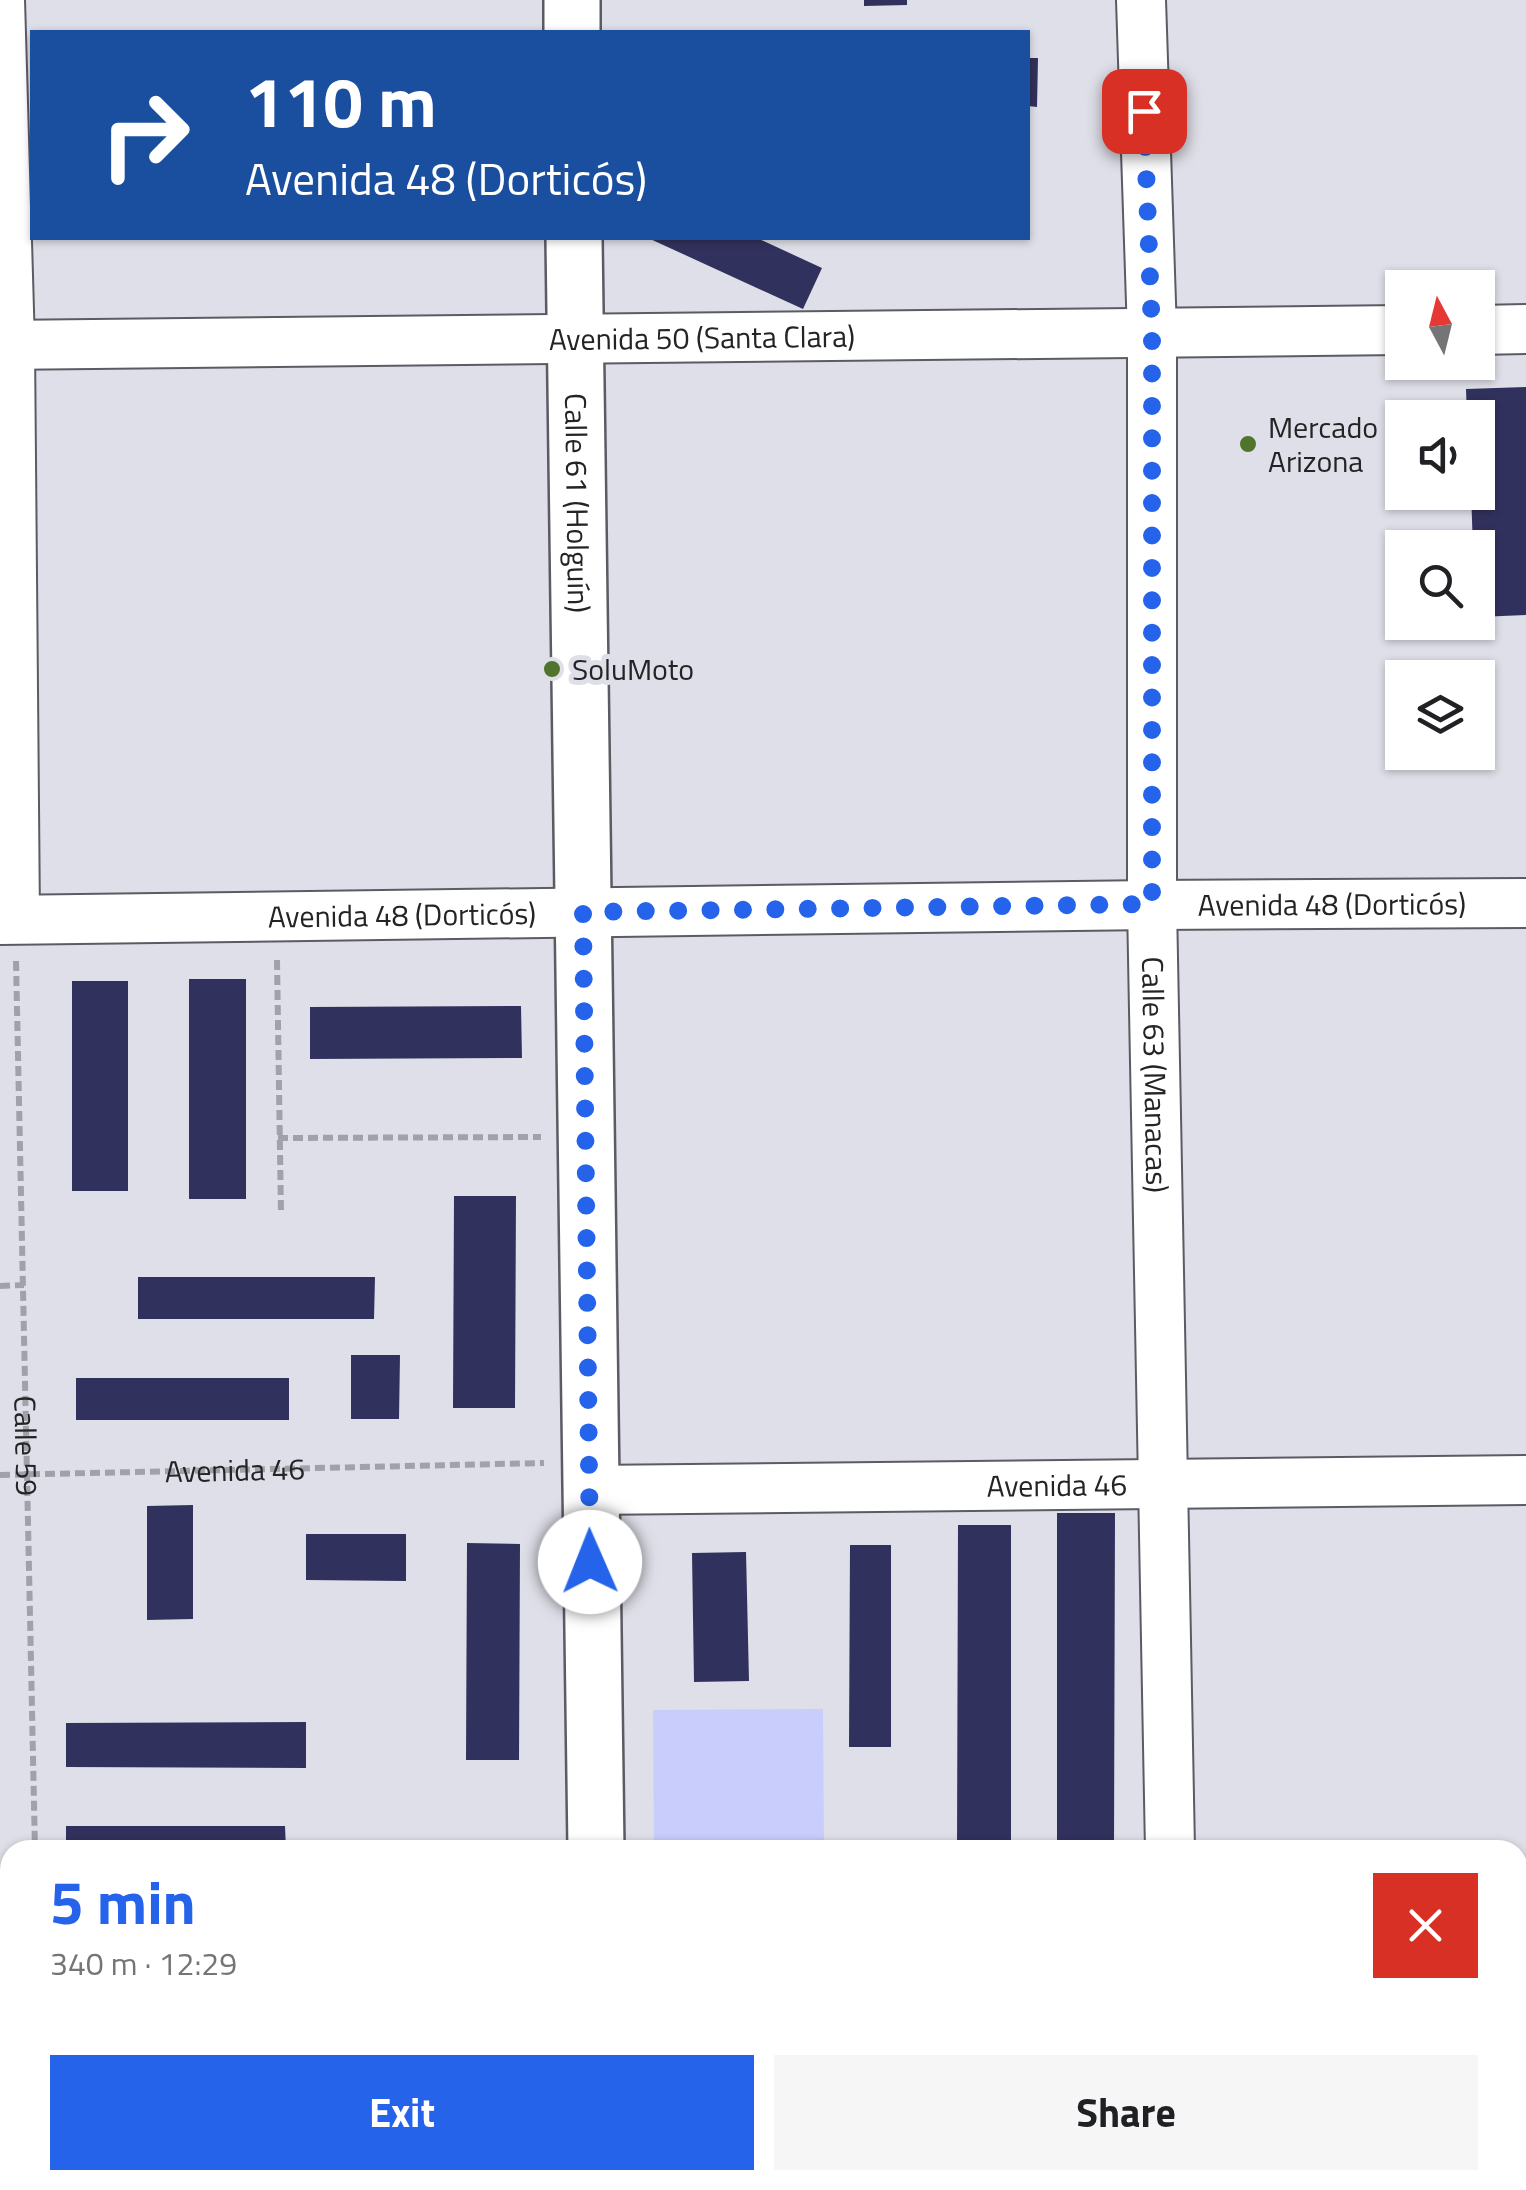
<!DOCTYPE html>
<html lang="en">
<head>
<meta charset="utf-8">
<style>
	body { margin:0; font-family:"Titillium Web",sans-serif; background:#f6f6f6; color:#202124; height:100vh; display:flex; flex-direction:column; font-size:38px; white-space:nowrap }
	* { box-sizing:border-box; margin:0 }
	p { font-size:32px; color:#757577 }
	.icon { flex:none; width:55px; height:55px; fill:none; stroke:currentColor; stroke-width:2; stroke-linecap:round; stroke-linejoin:round }
	.map { position:relative; flex:1; overflow:hidden }
	.side { position:absolute; left:0px; top:1840px; width:1528px; height:350px; display:flex; flex-direction:column; background:#fff; border-radius:30px 30px 0 0; box-shadow:0 2px 8px #0004 }
	.side>* { flex:none }
	.hud { position:absolute; left:30px; top:30px; width:1000px; height:210px; border-radius:0px; box-shadow:0 2px 8px #0004; background:#1a4fa0; color:#fff; overflow:hidden }
	.needle { width:65px; rotate:353deg }
	.tools { position:absolute; left:1385px; top:270px; display:grid; gap:20px }
	.tools a { display:grid; place-items:center; width:110px; height:110px; border-radius:0px; background:#fff; box-shadow:0 2px 8px #0004; font-size:50px }
	.pin { position:absolute; display:grid; place-items:center; width:85px; height:85px; color:#fff; margin:-42px; border-radius:20px; box-shadow:0 5px 15px #0006 }
	.me { position:absolute; width:110px; margin:-55px; rotate:359deg; stroke-linejoin:round; filter:drop-shadow(0 0 8px #0008) }
	.turn { display:flex; align-items:center; gap:35px; height:210px; padding:0 50px; font-size:45px }
	.turn .icon { width:130px; height:130px; stroke-width:2.5 }
	.turn b { display:block; font-size:70px; line-height:85px }
	.round { display:grid; place-items:center; flex:none; width:105px; height:105px; border-radius:0px; background:#f6f6f6 }
	.headline { display:flex; align-items:center; justify-content:space-between; height:170px; padding:0 50px }
	h1 { font-size:60px; font-weight:700; line-height:75px; color:#2563eb }
	.cta { display:flex; gap:20px; margin-top:auto; padding:20px 50px }
	.cta a { flex:1; height:115px; border-radius:0px; background:#2563eb; color:#fff; font-size:40px; font-weight:700; line-height:115px; text-align:center }
	.cta a+a { background:#f6f6f6; color:#202124 }
	.map>svg:first-child { display:block }
	.green { fill:#c9cdfb }
	.building { fill:#31315d }
	.lines { fill:none; stroke-linecap:round; stroke-linejoin:round }
	.minor-casing { stroke:#5b5b63; stroke-width:52 }
	.tertiary-casing { stroke:#5b5b63; stroke-width:60 }
	.path { stroke:#a1a1a9; stroke-width:6; stroke-dasharray:10 5; stroke-linecap:butt }
	.minor { stroke:#fff; stroke-width:48 }
	.tertiary { stroke:#fff; stroke-width:55 }
	.route { stroke:#2563eb; stroke-width:18; stroke-dasharray:0 32.4 }
	.poi-dot { fill:#51742d; stroke:#dedfe8; stroke-width:4 }
	.labels { text-anchor:middle; dominant-baseline:central; stroke-width:10; stroke-linejoin:round; paint-order:stroke }
	.street-label { font-size:30px; fill:#242427; stroke:#dedfe8 }
	.poi-label { font-size:30px; fill:#242427; stroke:#dedfe8; text-anchor:start }
</style>
</head>
<body>
<div class="map">
<svg width="1526" height="2190" viewBox="0 0 1526 2190">
	<rect width="100%" height="100%" fill="#dedfe8"/>
	<path class="green" d="M823,1709L824,1850H654L653,1710Z"/>
	<path class="building" d="M864,0H907V5L864,6Z
		M1028,58H1038L1037,107L1028,106Z
		M648,238H757L822,268L803,309Z
		M1526,387V615L1478,617V548H1473L1471,492H1478V418H1467L1466,389Z
		M189,979H246V1199H189Z
		M72,981H128V1191H72Z
		M521,1006L522,1058L310,1059V1007Z
		M454,1196H516L515,1408H453Z
		M138,1277H375L374,1319H138Z
		M351,1355H400L399,1419H351Z
		M76,1378H289V1420H76Z
		M193,1505V1619L147,1620V1506Z
		M1057,1513H1115L1114,1846H1057Z
		M958,1525H1011V1849H957Z
		M306,1534H406V1581L306,1580Z
		M467,1543L520,1544L519,1760H466Z
		M850,1545H891V1747H849Z
		M746,1552L749,1681L694,1682L692,1553Z
		M306,1722V1768L66,1767V1723Z
		M66,1826H285L286,1850H66Z
		M136,2180H180V2190H136Z
		M692,2180H734V2190H693Z
		M767,2180H801L802,2190H767Z
		M812,2180H848V2190H813Z
		M1000,2180H1047V2190H1001Z"/>
	<g class="lines">
		<g class="minor-casing">
			<g id="minor">
				<path d="M0,0L10,345L15,919"/>
				<path id="s3" d="M1141,0L1152,333V905L1170,1850"/>
				<path d="M1478,330L1526,329"/>
				<path id="s4" d="M0,345L1402,330"/>
				<path id="s5" d="M0,920L1152,905L1526,903"/>
				<path id="s6" d="M589,1490L1526,1480"/>
				<path d="M1518,2042H1526"/>
				<path d="M76,2180V2190"/>
				<path d="M1180,2180V2190"/>
			</g>
		</g>
		<g class="tertiary-casing">
			<g id="tertiary">
				<path d="M572,0V32"/>
				<path id="s7" d="M574,238L596,1850"/>
				<path d="M606,2180V2190"/>
			</g>
		</g>
		<g class="path">
			<path d="M277,960L281,1213"/>
			<path id="s1" d="M16,961L35,1850"/>
			<path d="M278,1138L541,1137"/>
			<path d="M0,1286L24,1285"/>
			<path id="s2" d="M0,1475L544,1463"/>
			<path d="M0,1923L10,1924"/>
		</g>
		<use href="#minor" class="minor"/>
		<use href="#tertiary" class="tertiary"/>
	</g>
	<g class="lines">
		<path class="route" d="M590,1562L583,912L1152,904V333L1144,111"/>
	</g>
	<g class="poi-dot">
		<circle cx="1248" cy="444" r="10"/>
		<circle cx="552" cy="669" r="10"/>
	</g>
	<g class="labels">
		<g class="street-label">
			<text stroke="none"><textPath href="#s4" startOffset="702">Avenida 50 (Santa Clara)</textPath></text>
			<text stroke="none"><textPath href="#s7" startOffset="265">Calle 61 (Holguín)</textPath></text>
			<text stroke="none"><textPath href="#s5" startOffset="1332">Avenida 48 (Dorticós)</textPath></text>
			<text stroke="none"><textPath href="#s5" startOffset="402">Avenida 48 (Dorticós)</textPath></text>
			<text stroke="none"><textPath href="#s3" startOffset="1075">Calle 63 (Manacas)</textPath></text>
			<text stroke="none"><textPath href="#s1" startOffset="485">Calle 59</textPath></text>
			<text stroke="none"><textPath href="#s2" startOffset="235">Avenida 46</textPath></text>
			<text stroke="none"><textPath href="#s6" startOffset="468">Avenida 46</textPath></text>
		</g>
		<g class="poi-label">
			<text x="1268" y="427">Mercado<tspan x="1268" dy="34">Arizona</tspan></text>
			<text x="572" y="669">SoluMoto</text>
		</g>
	</g>
</svg>
<div class="tools">
<a><svg class="needle" viewBox="-14 -14 28 28"><path d="M0-13l5 13h-10z" fill="#e53935"/><path d="M0 13l5-13h-10z" fill="#757577"/></svg></a>
<a><svg class="icon" aria-label="sound" viewBox="0 0 24 24"><path d="M4 9h4l5-4v14l-5-4H4zM17 9q2 3 0 6"/></svg></a>
<a><svg class="icon" aria-label="search" viewBox="0 0 24 24"><circle cx="10" cy="10" r="6"/><path d="M15 15l6 6"/></svg></a>
<a><svg class="icon" aria-label="layers" viewBox="0 0 24 24"><path d="M12 4l9 5-9 5-9-5zM3 14l9 5 9-5"/></svg></a>
</div>
<div class="pin" style="left:1144px;top:111px;background:#d93025"><svg class="icon" aria-label="arrive" viewBox="0 0 24 24"><path d="M6 21V4h12l-3 4 3 4H6"/></svg></div>
<svg class="me" style="left:590px;top:1562px" viewBox="-20 -20 40 40"><circle r="19" fill="#fff"/><path d="M0-13L10 11 0 6-10 11z" fill="#2563eb"/></svg>
<div class="hud">
<div class="turn"><svg class="icon" aria-label="right" viewBox="0 0 24 24"><path d="M7 20v-9h11M14 6l5 5-5 5"/></svg><div><b>110 m</b>Avenida 48 (Dorticós)</div></div>
</div>
<section class="side">
<div class="headline"><div><h1>5 min</h1><p>340 m · 12:29</p></div><a class="round" style="background:#d93025;color:#fff"><svg class="icon" aria-label="close" viewBox="0 0 24 24"><path d="M6 6l12 12M18 6L6 18"/></svg></a></div>
<div class="cta"><a>Exit</a><a>Share</a></div>
</section>
</div>
</body>
</html>
